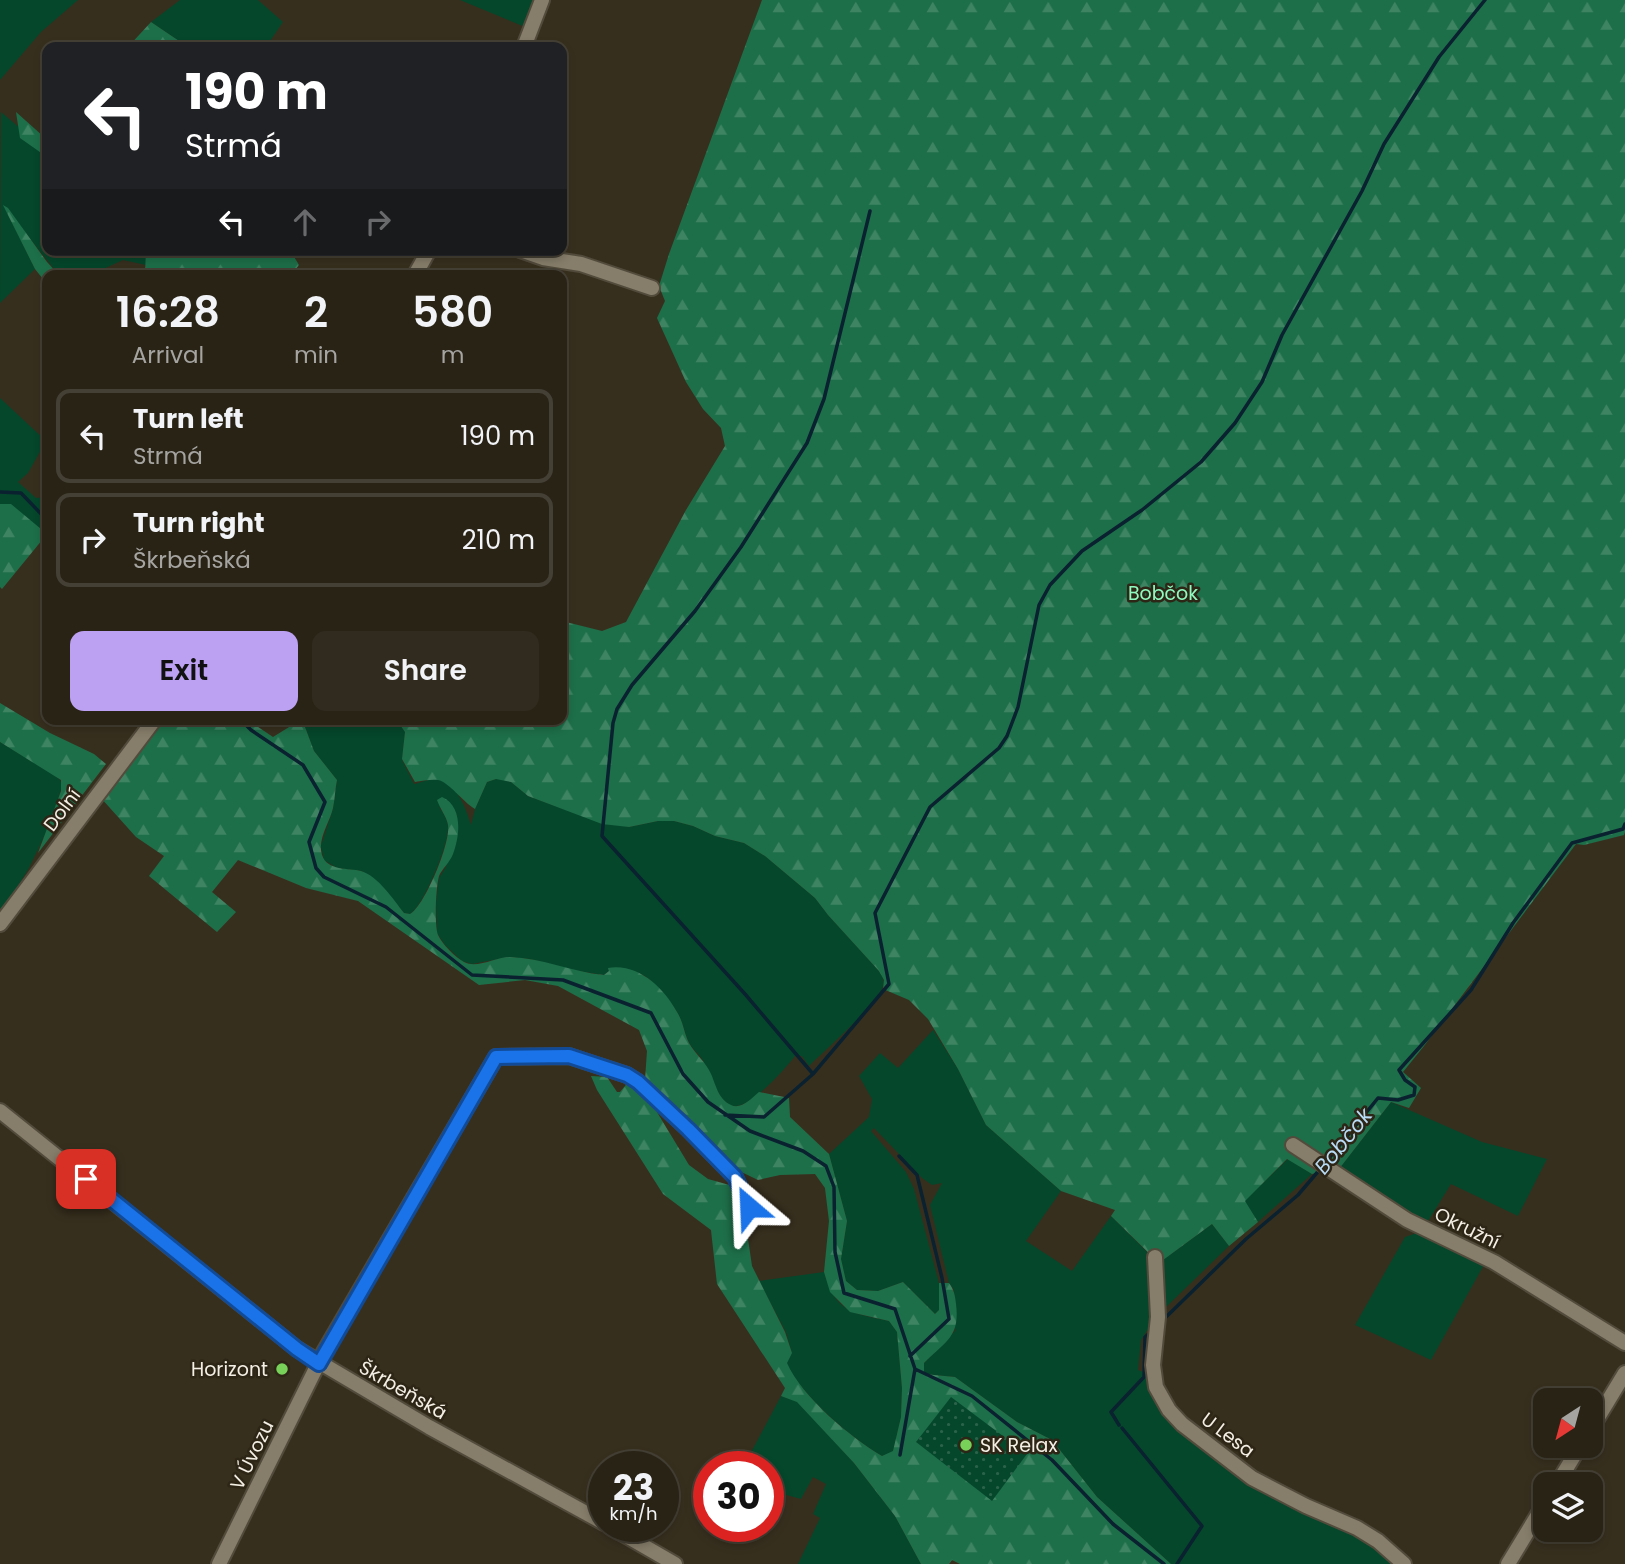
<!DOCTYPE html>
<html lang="en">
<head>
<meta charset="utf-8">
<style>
	body { margin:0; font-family:Poppins,sans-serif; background:#312b1f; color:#f1f3f6; height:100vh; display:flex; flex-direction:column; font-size:26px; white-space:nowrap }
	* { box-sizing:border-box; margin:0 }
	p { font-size:23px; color:#a5a4a1 }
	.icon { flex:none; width:38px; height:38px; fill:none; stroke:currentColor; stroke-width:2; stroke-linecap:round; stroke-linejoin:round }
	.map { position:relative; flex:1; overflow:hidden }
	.details { position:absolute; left:42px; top:270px; width:525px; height:455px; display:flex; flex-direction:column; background:#292316; border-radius:14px; box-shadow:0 4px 10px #0003,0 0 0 2px #454035 }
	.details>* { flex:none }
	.hud { position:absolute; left:42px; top:42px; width:525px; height:214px; border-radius:14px; box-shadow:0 4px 10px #0003,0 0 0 2px #454035; background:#202124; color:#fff; overflow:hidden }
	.needle { width:46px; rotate:216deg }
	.tools { position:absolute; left:1533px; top:1388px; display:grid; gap:14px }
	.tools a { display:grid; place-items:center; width:70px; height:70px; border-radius:14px; background:#292316; box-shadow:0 4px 10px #0003,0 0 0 2px #454035; font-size:35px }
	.speed { position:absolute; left:588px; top:1451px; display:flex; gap:14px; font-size:35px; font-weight:700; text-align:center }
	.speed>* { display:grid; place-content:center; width:91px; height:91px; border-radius:50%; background:#292316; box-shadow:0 4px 10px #0003,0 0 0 2px #454035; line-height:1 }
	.speed small { font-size:18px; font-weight:400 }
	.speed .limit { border:10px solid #d22; background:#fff; color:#111 }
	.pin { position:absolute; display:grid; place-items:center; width:60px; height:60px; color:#fff; margin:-30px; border-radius:14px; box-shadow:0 4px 10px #0006 }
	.me { position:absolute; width:77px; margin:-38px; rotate:334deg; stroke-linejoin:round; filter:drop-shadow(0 0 5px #0008) }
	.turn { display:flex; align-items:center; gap:24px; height:147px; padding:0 28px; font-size:32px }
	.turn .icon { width:91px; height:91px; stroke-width:2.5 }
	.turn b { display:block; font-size:49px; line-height:60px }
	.lanes { display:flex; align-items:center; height:66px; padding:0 28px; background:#0003; justify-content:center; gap:35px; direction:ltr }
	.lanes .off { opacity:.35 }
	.eta { display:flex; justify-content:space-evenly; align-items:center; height:119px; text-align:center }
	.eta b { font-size:42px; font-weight:600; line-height:49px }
	.cta { display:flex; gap:14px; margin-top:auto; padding:14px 28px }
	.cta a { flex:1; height:80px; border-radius:14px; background:#bca0f2; color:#111; font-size:28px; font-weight:600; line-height:80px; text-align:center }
	.cta a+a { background:#312b1f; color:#f1f3f6 }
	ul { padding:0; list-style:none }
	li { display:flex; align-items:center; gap:21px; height:94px; margin:0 14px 10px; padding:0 14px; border:4px solid #454035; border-radius:14px }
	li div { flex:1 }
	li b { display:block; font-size:26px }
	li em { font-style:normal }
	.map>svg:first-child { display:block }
	.grass { fill:#05472b }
	.forest { fill:url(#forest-firs) }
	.park { fill:url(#park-dots) }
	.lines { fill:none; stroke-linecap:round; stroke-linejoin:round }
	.stream { stroke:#0a2130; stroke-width:3.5 }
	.street-casing { stroke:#524b3c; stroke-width:18 }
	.street { stroke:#867d6a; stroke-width:14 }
	.route-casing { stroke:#114b97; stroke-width:18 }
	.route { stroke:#1a73e8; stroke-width:12 }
	.poi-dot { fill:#78d259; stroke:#2d2515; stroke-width:2.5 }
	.labels { text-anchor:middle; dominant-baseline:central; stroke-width:5; stroke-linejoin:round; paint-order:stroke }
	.park-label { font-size:19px; fill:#8efabf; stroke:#2d2515 }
	.street-label { font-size:19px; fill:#f4efe4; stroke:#2d2515 }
	.poi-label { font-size:19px; fill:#f4efe4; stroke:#2d2515; text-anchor:end }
	.water-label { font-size:21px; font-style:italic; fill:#b8dcf6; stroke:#2d2515 }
</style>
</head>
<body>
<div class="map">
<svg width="1625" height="1564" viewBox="0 0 1625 1564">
	<defs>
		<pattern id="forest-firs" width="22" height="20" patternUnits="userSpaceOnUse" patternTransform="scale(1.75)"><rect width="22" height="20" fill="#1d6f49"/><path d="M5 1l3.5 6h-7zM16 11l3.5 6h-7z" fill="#3e8463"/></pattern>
		<pattern id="park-dots" width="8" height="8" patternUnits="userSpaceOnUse" patternTransform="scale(1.75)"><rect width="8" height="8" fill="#05472b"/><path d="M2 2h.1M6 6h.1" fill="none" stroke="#2a624a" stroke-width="1.8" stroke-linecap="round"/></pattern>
	</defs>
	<rect width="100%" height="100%" fill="#372f1e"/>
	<path class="grass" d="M0,0H78L41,32L0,80Z
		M180,0H258L283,22L266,47H188L151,22Z
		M460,0H538L525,27Z
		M1,112L47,151V250H146V265L123,260L90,275H59L4,206L35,269L0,303Z
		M0,398L46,441L28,473L18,482L36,498L47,497V534L11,505L0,504Z
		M302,719H396L405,732L402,760L414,784C421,783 431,778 437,779C457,783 466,808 471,825L475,809L487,782L496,779H504L511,782L528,796L558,807L629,827L658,821H674L693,826L715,836L744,843L765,856L815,898L828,915L879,971C882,976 885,980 883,986C878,1004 825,1050 809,1066L802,1056H795C785,1069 751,1108 734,1106C718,1105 710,1071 702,1059C698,1053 692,1049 689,1042C684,1033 683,1021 677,1012C669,999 657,985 645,976C636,970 619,970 608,968L609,971L604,975L572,970L530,959L509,957L472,964L462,961L445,945L437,933L436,903L439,878L446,867L457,815L439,807C443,813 448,820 448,827C449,844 423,907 410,914L404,913L391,897L362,871L337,868L324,860L321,846L333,809L337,780L314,751Z
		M0,742L53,774L60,780L62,786L50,824L29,868L0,915Z
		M933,1030L958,1069L986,1125L1061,1191L1026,1241L1072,1271L1111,1216L1148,1253L1152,1323L1141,1340L1138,1370L1146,1373L1156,1401L1179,1427L1378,1548L1395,1564H1171L1097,1497L1052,1440L1017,1422L955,1377L924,1374V1363L955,1331L954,1290L949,1283L930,1205L942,1183L932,1185L922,1178L874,1128L871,1131L906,1172L914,1189L939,1283V1310L935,1314L903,1282L878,1291L857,1290L846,1281L841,1259L847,1221L829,1154L869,1117L872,1099L859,1076L880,1053L898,1068Z
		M1391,1102L1482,1142L1547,1159L1518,1216L1451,1184L1425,1226L1339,1169Z
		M1288,1159L1312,1174L1258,1222L1244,1201Z
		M1212,1224L1229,1246L1164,1309L1159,1263Z
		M1417,1233L1429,1235L1485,1263L1431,1360L1355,1325L1405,1237Z
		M824,1272C836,1313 852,1313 889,1321L897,1332L902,1388L901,1417L893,1452L882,1456C850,1437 802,1396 786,1363L792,1353L786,1332L759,1281Z
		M781,1396L797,1401L854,1463L895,1516L921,1564H798L820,1518L813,1514L826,1484L813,1477L801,1499L783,1494L768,1482V1466H756L748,1458Z"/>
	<path class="forest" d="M762,0H1625V832L1624,835L1584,845L1576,844L1424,1046L1403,1072L1421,1088L1409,1108L1391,1102L1339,1169L1312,1174L1287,1159L1245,1201L1258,1222L1229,1246L1212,1224L1159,1263L1111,1216L1115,1210L1061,1191L986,1125L958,1069L928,1019L909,1000L883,989L884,980L879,971L828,915L815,898L765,856L744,843L715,836L693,826L674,821H658L629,827L602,824L528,796L511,782L496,779L487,782L475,809C463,802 449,782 438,780C431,779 422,781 415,782L402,759L405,732L396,719H562V621L602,631L626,622L686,510L725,446L721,428L703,409L686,382L657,318L665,301L659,286L669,254Z
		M151,22L188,47H128Z
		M16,112L44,137L47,133V157L20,138Z
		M3,205L8,208L47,262L59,275H47V284L35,269Z
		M146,250H290L299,265L291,275L268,271L266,275H145Z
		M0,504H11L47,534L2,589L0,587Z
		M0,703L50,733L94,754L106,764L38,853L61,791V780L0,742Z
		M165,719H246L273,737L302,719L314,751L337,780C335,789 335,799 333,808C330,822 317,839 322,855C327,871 349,868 361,871C378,876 393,899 404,913L410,914C424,907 451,843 448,825C447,817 440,809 437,800L442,797C463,806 460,836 453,854C450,862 442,869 439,876C436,887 434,924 438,935C442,944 455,957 464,962C477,969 496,957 510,957C542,958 572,972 604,975L609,971L608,968C638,963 663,987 677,1012C683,1021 684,1033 689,1043C695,1054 706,1062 711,1074C716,1085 718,1099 731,1105C741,1110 752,1098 759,1092L789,1098L790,1117L829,1154L847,1221L841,1259L846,1281L857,1290L878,1291L903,1282L935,1314L939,1310V1283H949C954,1290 955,1295 956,1304C960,1337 946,1341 924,1363V1374L955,1377L1017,1422L1052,1440L1097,1497L1171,1564H960L952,1560L949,1564H921L895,1516L854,1463L797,1402L781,1396L785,1388L717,1284L711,1230L663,1194L597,1090L591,1076L607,1077L617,1092H620L630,1080L646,1094L689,1165L708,1179L733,1186L743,1205L752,1266L785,1332L792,1353L787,1363C802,1397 850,1437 882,1456L893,1451L901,1417L902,1388L897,1332L889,1321L850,1312L830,1292L824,1272L829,1221L825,1188L815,1174L780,1175L758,1180L731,1167L645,1080L647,1051L639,1030L558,986L525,980L479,985L358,901L306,888L238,860L212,892L236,912L217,932L149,876L164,856L136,837L101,798Z"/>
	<path class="park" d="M951,1397L1027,1454L992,1501L916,1442Z"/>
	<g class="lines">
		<path class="stream" d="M0,492L21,493L47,520
			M240,719L251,730L303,765L325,802L309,842L316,868L324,877L386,907L472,975L563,980L651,1013L683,1074L708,1102L750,1131L803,1151L826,1166L834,1187L835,1252L844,1293L895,1309L915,1369L972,1396L1052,1460L1113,1524L1164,1564
			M813,1074L745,994L602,836L613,723L617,709L632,685L695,611L741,547L807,443L824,399L870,211
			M725,1115L764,1117L813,1074L889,984L875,913L930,807L999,748L1007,736L1018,707L1039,605L1050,585L1082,551L1142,510L1201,462L1235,423L1262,382L1282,335L1362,191L1384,144L1439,57L1485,0
			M899,1156L917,1175L942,1278L949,1319L910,1356
			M1326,1162L1378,1098L1398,1100L1414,1095L1415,1087L1405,1080L1399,1070L1471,990L1513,923L1572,843L1623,829L1625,824
			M1163,1320L1246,1239L1298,1195L1321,1168
			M1119,1425L1111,1412L1144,1377L1145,1337L1153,1330
			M1122,1428L1202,1526L1177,1564
			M900,1455L915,1369"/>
		<g class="street-casing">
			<path id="street" d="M524,47L542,0
				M520,250L543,258L581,264L652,288
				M415,275L429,250
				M0,924L155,719
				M0,1111L297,1349L429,1427L604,1523
				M1293,1145L1407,1220L1494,1262L1625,1343
				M1155,1257L1158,1317L1153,1365L1156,1387L1169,1410L1182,1424L1252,1478L1306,1506L1357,1528L1378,1541L1404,1564
				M1591,1429L1625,1373
				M1557,1484L1580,1446
				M609,1526L675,1564
				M219,1564L324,1352L496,1057L569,1056L627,1075L638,1082L688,1129L735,1177L749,1207
				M1508,1564L1545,1503"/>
		</g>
		<use href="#street" class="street"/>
	</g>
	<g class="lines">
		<g class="route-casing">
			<path id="route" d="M86,1179L297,1349L319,1364L496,1057L569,1056L627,1075L638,1082L688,1129L735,1177L749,1207"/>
		</g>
		<use href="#route" class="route"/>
	</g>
	<g class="poi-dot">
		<circle cx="282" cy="1369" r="7"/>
		<circle cx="966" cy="1445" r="7"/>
	</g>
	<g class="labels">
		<g class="park-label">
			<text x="1163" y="593">Bobčok</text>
		</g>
		<g class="street-label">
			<text transform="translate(62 810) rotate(-53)">Dolní</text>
			<text transform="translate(1467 1228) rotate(26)">Okružní</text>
			<text transform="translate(403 1390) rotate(30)">Škrbeňská</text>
			<text transform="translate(1228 1435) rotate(37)">U Lesa</text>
			<text transform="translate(252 1455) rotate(-64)">V Úvozu</text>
		</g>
		<g class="poi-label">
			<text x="268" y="1369">Horizont</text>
			<text x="980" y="1445" text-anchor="start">SK Relax</text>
		</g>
		<g class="water-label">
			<text transform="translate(1343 1141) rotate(-51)">Bobčok</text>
		</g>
	</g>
</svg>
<div class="tools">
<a><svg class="needle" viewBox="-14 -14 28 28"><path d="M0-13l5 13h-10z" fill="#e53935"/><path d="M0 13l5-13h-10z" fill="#a5a4a1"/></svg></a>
<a><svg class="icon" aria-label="layers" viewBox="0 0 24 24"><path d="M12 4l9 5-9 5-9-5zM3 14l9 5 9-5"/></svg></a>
</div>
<div class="speed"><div>23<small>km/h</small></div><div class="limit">30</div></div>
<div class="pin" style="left:86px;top:1179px;background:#d93025"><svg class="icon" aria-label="arrive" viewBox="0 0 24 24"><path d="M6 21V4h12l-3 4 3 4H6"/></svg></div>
<svg class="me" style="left:749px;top:1207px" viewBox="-20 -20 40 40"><path d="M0-17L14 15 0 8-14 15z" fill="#1a73e8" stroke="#fff" stroke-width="4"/></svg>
<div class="hud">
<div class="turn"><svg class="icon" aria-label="left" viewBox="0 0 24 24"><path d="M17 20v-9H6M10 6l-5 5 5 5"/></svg><div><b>190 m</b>Strmá</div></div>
<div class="lanes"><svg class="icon" aria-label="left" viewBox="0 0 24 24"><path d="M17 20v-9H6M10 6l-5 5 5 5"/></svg><svg class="icon off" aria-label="ahead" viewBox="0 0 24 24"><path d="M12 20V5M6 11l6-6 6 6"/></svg><svg class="icon off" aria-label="right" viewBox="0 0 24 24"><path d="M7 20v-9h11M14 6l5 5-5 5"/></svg></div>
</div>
<section class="details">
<div class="eta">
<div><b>16:28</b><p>Arrival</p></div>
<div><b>2</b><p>min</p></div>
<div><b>580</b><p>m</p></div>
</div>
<ul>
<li><svg class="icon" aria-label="left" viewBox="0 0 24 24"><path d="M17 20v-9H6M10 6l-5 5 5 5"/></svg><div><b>Turn left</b><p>Strmá</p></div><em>190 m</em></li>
<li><svg class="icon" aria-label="right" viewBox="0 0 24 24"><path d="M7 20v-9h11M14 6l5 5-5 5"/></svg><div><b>Turn right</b><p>Škrbeňská</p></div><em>210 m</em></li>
</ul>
<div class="cta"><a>Exit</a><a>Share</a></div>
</section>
</div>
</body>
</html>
